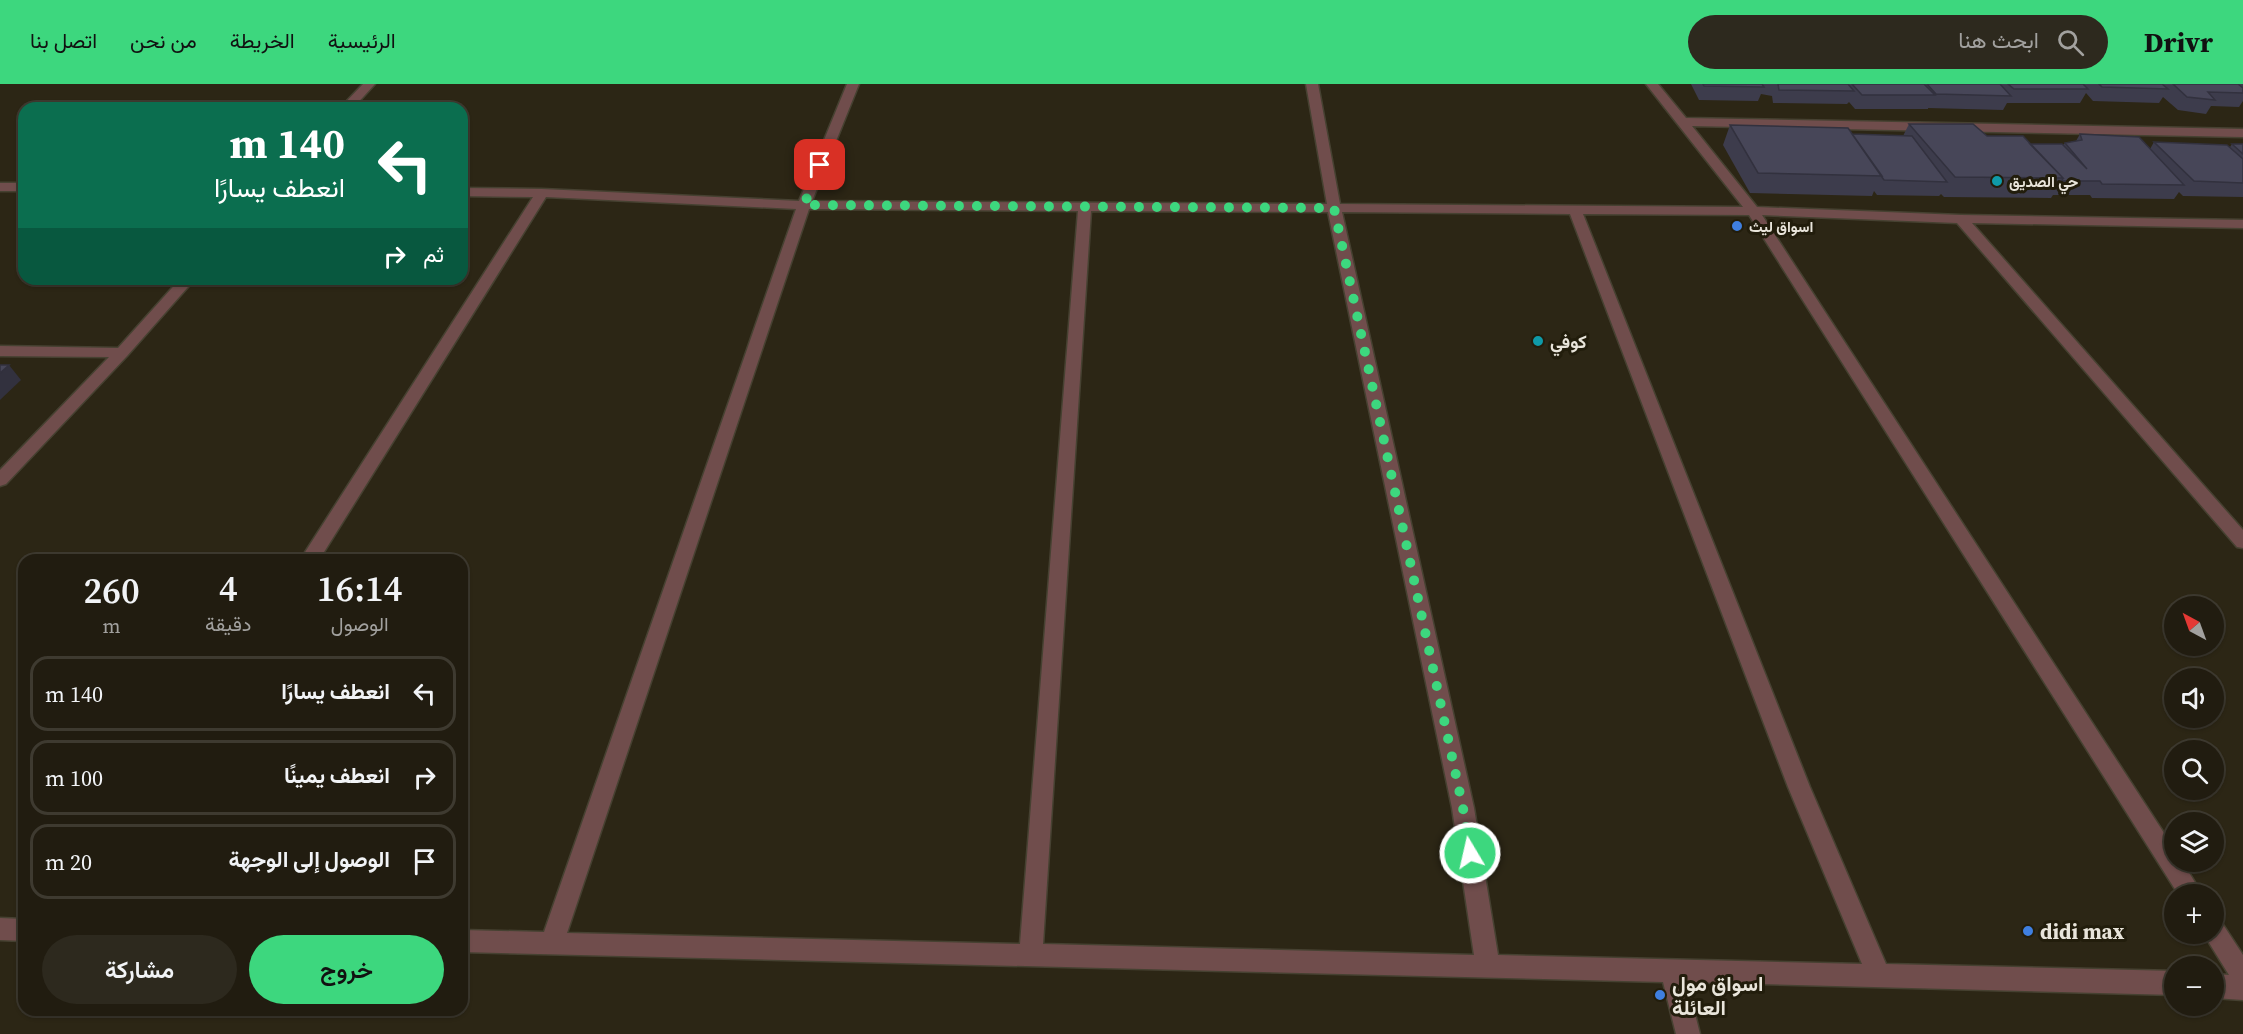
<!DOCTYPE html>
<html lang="ar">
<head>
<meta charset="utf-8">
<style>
	body { margin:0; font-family:"Source Serif 4",Vazirmatn,serif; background:#2d291e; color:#f1f3f6; direction:rtl; height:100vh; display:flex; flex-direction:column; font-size:22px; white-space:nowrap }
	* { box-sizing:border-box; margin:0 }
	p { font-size:20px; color:#a2a19f }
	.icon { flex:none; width:33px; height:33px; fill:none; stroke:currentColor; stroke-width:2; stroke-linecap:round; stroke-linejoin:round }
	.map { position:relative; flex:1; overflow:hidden; direction:ltr }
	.panel { position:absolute; left:18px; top:470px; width:450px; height:462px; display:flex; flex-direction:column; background:#211c10; border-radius:18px; box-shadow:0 2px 4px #0004,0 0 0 2px #3e3a30; direction:rtl }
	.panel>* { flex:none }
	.hud { position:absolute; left:18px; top:18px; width:450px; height:183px; border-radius:18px; box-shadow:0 2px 4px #0004,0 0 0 2px #3e3a30; direction:rtl; background:#0b6e4f; color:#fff; overflow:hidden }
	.needle { width:39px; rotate:319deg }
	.fabs { position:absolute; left:2164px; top:512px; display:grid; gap:12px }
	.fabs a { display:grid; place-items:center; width:60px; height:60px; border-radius:50%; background:#211c10; box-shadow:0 2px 4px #0004,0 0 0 2px #3e3a30; font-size:30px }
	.pin { position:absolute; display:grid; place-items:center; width:51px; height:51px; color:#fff; margin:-26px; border-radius:12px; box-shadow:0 3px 9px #0006 }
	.me { position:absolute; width:66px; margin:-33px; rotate:351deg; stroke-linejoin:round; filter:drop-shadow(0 0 4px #0008) }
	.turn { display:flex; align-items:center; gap:21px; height:126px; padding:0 24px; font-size:27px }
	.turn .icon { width:78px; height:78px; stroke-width:2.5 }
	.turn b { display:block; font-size:42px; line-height:51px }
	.then { display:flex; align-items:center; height:57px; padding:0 24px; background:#0003; gap:12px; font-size:22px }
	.eta { display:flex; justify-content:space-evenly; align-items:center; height:102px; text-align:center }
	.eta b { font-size:36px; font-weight:600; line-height:42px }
	.cta { display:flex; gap:12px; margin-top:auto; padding:12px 24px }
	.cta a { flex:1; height:69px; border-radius:36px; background:#3dd77e; color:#111; font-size:24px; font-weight:600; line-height:69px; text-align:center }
	.cta a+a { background:#2d291e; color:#f1f3f6 }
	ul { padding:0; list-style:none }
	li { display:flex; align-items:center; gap:18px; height:75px; margin:0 12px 9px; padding:0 12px; border:3px solid #3e3a30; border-radius:18px }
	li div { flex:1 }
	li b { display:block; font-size:22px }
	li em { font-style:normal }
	header { display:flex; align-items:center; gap:36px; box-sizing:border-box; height:84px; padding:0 30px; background:#3dd77e; color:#111 }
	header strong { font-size:28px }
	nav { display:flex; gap:33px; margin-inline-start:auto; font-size:21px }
	.search { width:420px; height:54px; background:#2d291e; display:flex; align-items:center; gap:15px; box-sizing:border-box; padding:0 21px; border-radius:33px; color:#a2a19f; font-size:22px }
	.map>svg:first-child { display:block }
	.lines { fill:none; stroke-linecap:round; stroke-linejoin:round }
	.minor-casing { stroke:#464131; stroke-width:3 }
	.minor { fill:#704d4c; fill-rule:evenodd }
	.wall { fill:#3d3c4c }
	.shaded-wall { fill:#32313e }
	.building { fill:#474658; stroke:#32313e; stroke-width:1.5 }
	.route { stroke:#3dd77e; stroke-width:10; stroke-dasharray:0 18 }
	.culture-dot { fill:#0f9aa8; stroke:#221d0c; stroke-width:2 }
	.shop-dot { fill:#3f7fe0; stroke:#221d0c; stroke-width:2 }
	.labels { text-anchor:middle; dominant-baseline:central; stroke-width:6; stroke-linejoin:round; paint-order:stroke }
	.far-poi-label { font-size:15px; font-weight:bold; fill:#e9e5db; stroke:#221d0c; text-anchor:start }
	.poi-label { font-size:18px; font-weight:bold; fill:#e9e5db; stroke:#221d0c; text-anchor:start }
	.near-poi-label { font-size:21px; font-weight:bold; fill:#e9e5db; stroke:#221d0c; text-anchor:start }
</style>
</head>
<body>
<header>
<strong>Drivr</strong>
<div class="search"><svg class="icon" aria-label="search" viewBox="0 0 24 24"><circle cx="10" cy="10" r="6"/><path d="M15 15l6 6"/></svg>ابحث هنا</div>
<nav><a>الرئيسية</a><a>الخريطة</a><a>من نحن</a><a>اتصل بنا</a></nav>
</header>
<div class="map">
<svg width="2243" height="950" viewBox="0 0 2243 950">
	<rect width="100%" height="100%" fill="#2c2615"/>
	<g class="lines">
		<g class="minor-casing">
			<path id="minor" d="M363,0H375L353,24H340Z
				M847,0H859L812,117L1327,120L1306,0H1318L1340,120L1743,123L1646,0H1658L1686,34L2243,45V53L1692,42L1757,123L1961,131L2243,136V144L1972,139L2243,446V464L2237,463L1957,139L1762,131L2175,766V777H2182L2202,810H2178L1749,131L1583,130L1810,703L1886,880L2175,887V911L1687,898L1700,950H1676L1663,898L462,868V846L544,848L796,125L546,113L319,476H300L533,113L462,112V104L542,105L799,117ZM809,125L1078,127L1020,860L567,849ZM1091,127L1328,128L1452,724L1474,871L1043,860ZM1342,128L1570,130L1788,703L1862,880L1498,871L1474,724Z
				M0,99H24V107H0Z
				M180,195H195L127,272L6,400L0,402V386L109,273L0,272V262L118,264Z
				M0,834L24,835V857L0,856Z
				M2214,836L2222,839L2243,871V916L2214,914V890L2229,891L2203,849H2214Z"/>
		</g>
		<use href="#minor" class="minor"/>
	</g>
	<path class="wall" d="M1691,0H2243V17L2239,23L2211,22L2206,30L2178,26L2163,13L2159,19L2093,17L2086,9L2080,19H2007L2003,26L1928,24V25H1855L1849,18L1847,20L1773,19L1772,12L1761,10L1758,17L1699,16Z
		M1909,40L2030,60L2063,61L2065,59L2076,57L2080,50L2150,65L2154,58L2230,63L2232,60H2243V113L2183,112L2179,108L2174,115L2092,114L2090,111H2053L2051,114L1944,113L1941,110L1939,112L1877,111L1874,107L1872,112L1750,109L1723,61L1730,41L1852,50L1903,52Z"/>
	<path class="shaded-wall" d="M9,281L21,296L0,316V289Z"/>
	<path class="building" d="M1703,0H1762L1764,3L1704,2Z
		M1778,0H1848L1854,7L1779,6Z
		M1852,0H1924L1935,11H1862Z
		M1927,0H2000L2011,12L1936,10Z
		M2008,0H2083L2088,5H2014Z
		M2099,0H2162L2168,5L2102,3Z
		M2173,0H2238L2243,4V9L2208,8L2215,16L2187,13Z
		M1909,40H1973L1987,52H2023L2063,94L1955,93Z
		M1730,41L1848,44L1882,92L1758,89Z
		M1852,50L1912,52L1947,98L1884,96Z
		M2080,50L2139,53L2184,101L2102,100L2100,97H2062L2063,94L2030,60H2062L2087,85L2065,59L2082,56Z
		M2154,58L2227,61L2243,75V99L2194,97Z
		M2232,60H2243V70Z
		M0,281H9L0,289Z"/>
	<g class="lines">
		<path class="route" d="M820,81L804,121L1334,124L1463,724L1470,769"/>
	</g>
	<g class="culture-dot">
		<circle cx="1997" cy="97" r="6"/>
		<circle cx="1538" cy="257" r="6"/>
	</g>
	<g class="shop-dot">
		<circle cx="1737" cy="142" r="6"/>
		<circle cx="2028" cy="847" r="6"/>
		<circle cx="1660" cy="911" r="6"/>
	</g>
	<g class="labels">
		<g class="far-poi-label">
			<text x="2009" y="97">حي الصديق</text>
			<text x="1749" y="142">اسواق ليث</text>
		</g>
		<g class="poi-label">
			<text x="1550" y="257">كوفي</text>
		</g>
		<g class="near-poi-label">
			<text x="2040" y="847">didi max</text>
			<text x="1672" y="899">اسواق مول<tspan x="1672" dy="24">العائلة</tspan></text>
		</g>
	</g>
</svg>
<div class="fabs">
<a><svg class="needle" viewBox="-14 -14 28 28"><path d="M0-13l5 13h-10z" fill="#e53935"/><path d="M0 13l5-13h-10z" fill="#a2a19f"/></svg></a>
<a><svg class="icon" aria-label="sound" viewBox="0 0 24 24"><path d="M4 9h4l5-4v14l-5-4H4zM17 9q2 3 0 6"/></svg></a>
<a><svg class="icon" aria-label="search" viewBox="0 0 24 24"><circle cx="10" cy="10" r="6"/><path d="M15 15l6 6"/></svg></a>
<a><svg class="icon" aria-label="layers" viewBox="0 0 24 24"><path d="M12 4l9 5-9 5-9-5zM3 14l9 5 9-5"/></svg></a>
<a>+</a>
<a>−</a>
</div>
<div class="pin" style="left:820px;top:81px;background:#d93025"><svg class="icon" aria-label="arrive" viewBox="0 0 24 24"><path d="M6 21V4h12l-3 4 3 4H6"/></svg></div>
<svg class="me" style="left:1470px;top:769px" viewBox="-20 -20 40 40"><circle r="17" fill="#3dd77e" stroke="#fff" stroke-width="3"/><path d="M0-11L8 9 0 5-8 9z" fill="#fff"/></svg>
<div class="hud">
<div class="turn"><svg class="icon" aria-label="left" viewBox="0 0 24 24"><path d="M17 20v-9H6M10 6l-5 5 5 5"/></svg><div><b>140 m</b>انعطف يسارًا</div></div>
<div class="then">ثم<svg class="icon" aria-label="right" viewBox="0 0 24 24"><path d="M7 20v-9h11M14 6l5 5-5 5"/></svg></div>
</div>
<section class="panel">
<div class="eta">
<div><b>16:14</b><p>الوصول</p></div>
<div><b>4</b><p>دقيقة</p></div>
<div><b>260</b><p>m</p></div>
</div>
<ul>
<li><svg class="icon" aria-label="left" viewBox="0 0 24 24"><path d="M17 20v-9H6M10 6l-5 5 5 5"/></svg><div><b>انعطف يسارًا</b></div><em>140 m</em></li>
<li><svg class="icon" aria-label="right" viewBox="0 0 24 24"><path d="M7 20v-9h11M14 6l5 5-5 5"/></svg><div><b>انعطف يمينًا</b></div><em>100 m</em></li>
<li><svg class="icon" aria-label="arrive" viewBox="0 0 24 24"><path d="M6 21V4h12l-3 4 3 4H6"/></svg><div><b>الوصول إلى الوجهة</b></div><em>20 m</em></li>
</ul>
<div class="cta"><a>خروج</a><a>مشاركة</a></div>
</section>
</div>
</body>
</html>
